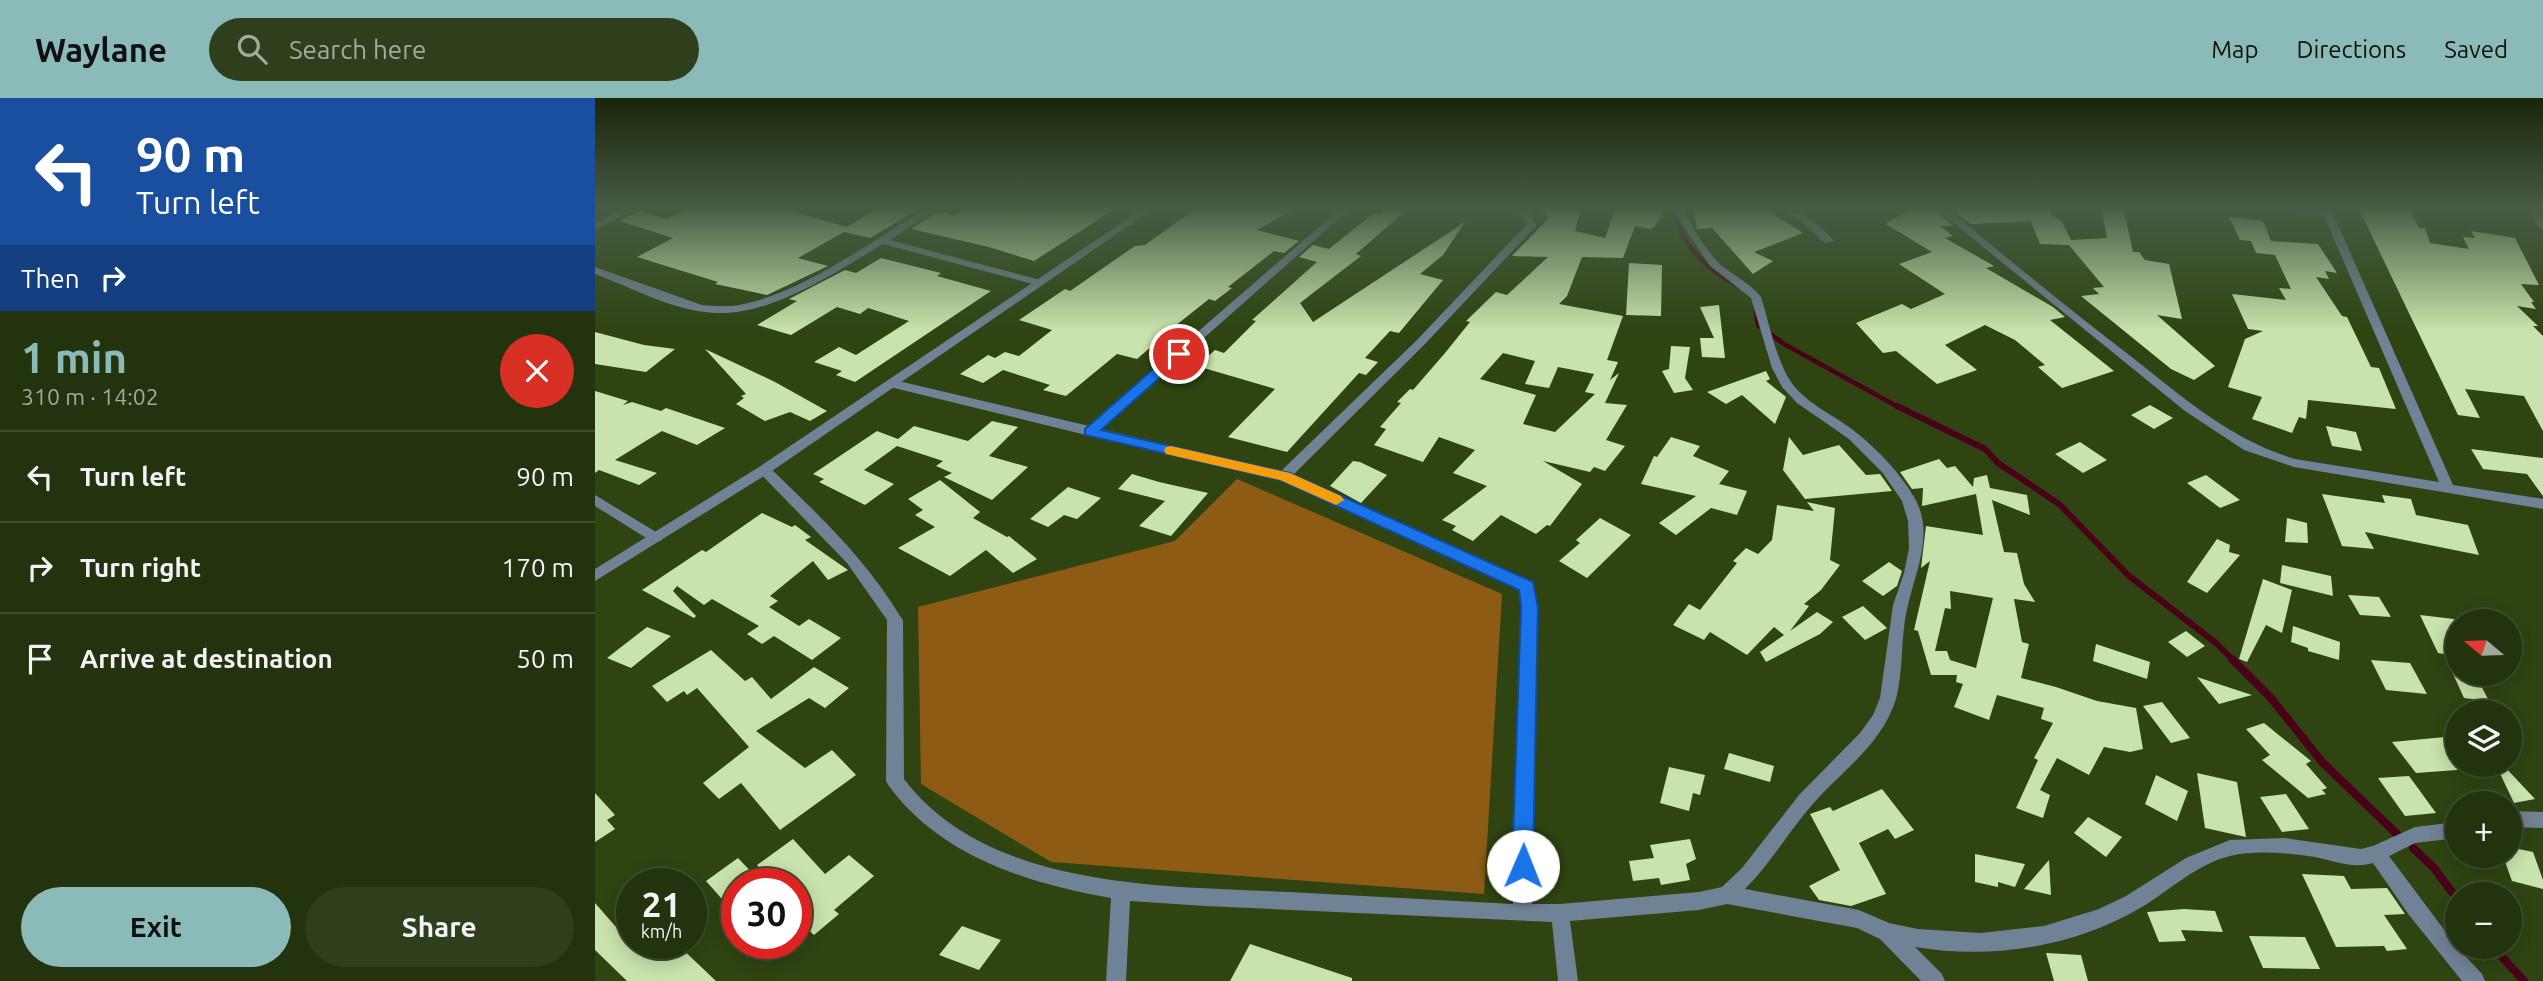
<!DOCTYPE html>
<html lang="en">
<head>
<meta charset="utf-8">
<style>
	body { margin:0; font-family:Ubuntu,sans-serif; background:#2f3f1b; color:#f1f3f6; height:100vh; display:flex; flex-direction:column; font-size:26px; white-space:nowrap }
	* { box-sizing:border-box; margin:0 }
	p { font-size:23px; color:#a3aa9d }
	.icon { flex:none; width:38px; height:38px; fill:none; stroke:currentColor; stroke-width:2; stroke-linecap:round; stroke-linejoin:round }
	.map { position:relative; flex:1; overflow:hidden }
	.sheet { display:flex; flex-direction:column; background:#23330d; width:595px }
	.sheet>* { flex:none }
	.top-card { background:#1a4fa0; color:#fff; overflow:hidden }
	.needle { width:46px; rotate:289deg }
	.tools { position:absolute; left:1850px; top:511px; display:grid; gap:14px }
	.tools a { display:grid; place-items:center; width:77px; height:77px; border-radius:50%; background:#23330d; box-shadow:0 4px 18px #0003,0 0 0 2px #404e2e; font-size:35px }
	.speed { position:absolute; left:21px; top:770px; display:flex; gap:14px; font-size:35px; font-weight:700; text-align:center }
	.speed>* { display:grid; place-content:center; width:91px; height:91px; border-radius:50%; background:#23330d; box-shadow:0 4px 18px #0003,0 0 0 2px #404e2e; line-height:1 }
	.speed small { font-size:18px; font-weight:400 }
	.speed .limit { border:10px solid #d22; background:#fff; color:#111 }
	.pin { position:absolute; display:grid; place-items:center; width:60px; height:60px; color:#fff; margin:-30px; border:4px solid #fff; border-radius:50%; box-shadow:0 2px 7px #0007 }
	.me { position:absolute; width:77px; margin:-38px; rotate:1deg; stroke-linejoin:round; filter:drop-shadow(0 0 5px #0008) }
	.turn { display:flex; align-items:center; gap:24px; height:147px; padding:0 21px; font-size:32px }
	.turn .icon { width:91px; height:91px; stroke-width:2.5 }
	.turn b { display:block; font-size:49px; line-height:60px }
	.then { display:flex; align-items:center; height:66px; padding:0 21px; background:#0003; gap:14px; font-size:26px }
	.round { display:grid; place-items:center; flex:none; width:74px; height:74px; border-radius:37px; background:#2f3f1b }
	.headline { display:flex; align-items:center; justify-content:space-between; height:119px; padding:0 21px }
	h1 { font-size:42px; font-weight:700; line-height:52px; color:#8bbbb9 }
	.action { display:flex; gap:14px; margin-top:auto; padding:14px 21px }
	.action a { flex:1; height:80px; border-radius:42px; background:#8bbbb9; color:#111; font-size:28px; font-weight:700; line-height:80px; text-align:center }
	.action a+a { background:#2f3f1b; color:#f1f3f6 }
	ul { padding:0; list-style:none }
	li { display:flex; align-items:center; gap:21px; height:91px; padding:0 21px; border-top:2px solid #404e2e }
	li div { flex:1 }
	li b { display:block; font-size:26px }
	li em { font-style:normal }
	header { display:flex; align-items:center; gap:42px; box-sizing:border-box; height:98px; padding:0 35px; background:#8bbbb9; color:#111 }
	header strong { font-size:33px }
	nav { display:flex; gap:38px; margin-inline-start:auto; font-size:24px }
	.search { width:490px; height:63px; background:#2f3f1b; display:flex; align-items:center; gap:18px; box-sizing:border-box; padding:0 24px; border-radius:38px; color:#a3aa9d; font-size:26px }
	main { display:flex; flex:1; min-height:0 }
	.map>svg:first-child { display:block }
	.forest { fill:#8d5b14 }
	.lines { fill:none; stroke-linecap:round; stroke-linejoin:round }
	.stream-far2 { stroke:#490119; stroke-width:4.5 }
	.stream-far1 { stroke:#490119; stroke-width:6 }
	.stream { stroke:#490119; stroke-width:8 }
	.building { fill:#c8e3ac; fill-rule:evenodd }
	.minor { fill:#708295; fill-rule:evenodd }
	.tertiary { fill:#708295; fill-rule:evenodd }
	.route { fill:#1a73e8; stroke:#114b97; stroke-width:2 }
	.slow { fill:#f59e0b }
</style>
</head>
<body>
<header>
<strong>Waylane</strong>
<div class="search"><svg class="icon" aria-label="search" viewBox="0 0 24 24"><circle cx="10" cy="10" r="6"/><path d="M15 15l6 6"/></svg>Search here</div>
<nav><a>Map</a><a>Directions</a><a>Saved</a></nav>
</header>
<main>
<section class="sheet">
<div class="top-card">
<div class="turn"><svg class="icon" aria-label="left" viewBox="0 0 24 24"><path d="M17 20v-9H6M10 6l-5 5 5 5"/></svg><div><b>90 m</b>Turn left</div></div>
<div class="then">Then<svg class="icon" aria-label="right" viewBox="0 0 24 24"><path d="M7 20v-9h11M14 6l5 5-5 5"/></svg></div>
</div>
<div class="headline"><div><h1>1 min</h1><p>310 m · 14:02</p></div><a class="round" style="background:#d93025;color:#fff"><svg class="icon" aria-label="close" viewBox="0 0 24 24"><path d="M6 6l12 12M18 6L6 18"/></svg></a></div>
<ul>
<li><svg class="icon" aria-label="left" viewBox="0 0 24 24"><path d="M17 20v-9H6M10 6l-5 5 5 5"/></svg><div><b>Turn left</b></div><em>90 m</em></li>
<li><svg class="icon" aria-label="right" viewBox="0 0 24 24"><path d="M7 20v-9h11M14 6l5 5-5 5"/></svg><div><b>Turn right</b></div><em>170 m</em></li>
<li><svg class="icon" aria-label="arrive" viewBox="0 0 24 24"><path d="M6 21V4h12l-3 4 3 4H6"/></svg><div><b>Arrive at destination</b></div><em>50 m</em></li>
</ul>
<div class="action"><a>Exit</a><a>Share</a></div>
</section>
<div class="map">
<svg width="1948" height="883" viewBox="0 0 1948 883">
	<rect width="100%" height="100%" fill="#2f4411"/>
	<path class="forest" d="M642,381L907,496L889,796L456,764L326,686L323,509L580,443Z"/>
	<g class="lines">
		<path class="stream-far2" d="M1082,109C1079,145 1115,173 1144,188
			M1161,214L1163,227L1189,246L1305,310"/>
		<path class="stream-far1" d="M1302,308L1390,351L1403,365L1464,406L1534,478L1621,545L1639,563"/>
		<path class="stream" d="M1637,561L1675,599L1728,665L1802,736
			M1818,750L1839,770L1862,801
			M1898,849L1929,883"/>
	</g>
	<path class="building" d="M96,109H182L252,129L283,110L293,113L298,109H327L275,140L249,134L203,160L233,168L172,197L120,186L123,184L42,159L78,140L25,123L44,113L72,121Z
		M373,109H523L439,163L394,149L316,131L343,113L359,117Z
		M603,109H703L662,132L704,143L689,155L679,153L633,189L637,190L620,203L614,201L580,228L542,261L522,256L471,298L448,292L455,287L408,272L388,285L365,276L393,257L400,260L410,254L424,258L457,232L424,222L470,191L475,193L540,148L550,147Z
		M792,109H815L761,156L766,158L705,205L718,224L870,124L848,157L825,176L848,182L804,235L795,233L770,260L783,264L771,277L764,275L692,354L633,339L680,291L602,268L620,252L629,255L661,223L657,222L722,164L704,159L718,147L734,151L779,115L785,116Z
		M944,109H986L980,133L1010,140L1021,109H1071L1060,128L1056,131L1040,128L1028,160L987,159L972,198L964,206L1028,218L1012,262L1023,264L1015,282L1024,275L1010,305L1032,307L1011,342L1030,348L1010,373L999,369L995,374L948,363L987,386L955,428L952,427L941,436L906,417L878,443L857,432L861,428L847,422L892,388L858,375L880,352L844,339L828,364L779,347L791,331L785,329L806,305L802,304L815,291L818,292L850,255L875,224L871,223L901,194L912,197L953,159L917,158L954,120ZM908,255L940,263L930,286L954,290L963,269L999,276L990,294L1000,296L960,334L928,326L941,297L885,281Z
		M1098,109H1167L1208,135L1159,154L1178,163L1158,176L1117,130L1102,131Z
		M1319,109H1337L1358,128H1345L1358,138L1350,140L1399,168L1391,170L1458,209L1470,219L1455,222L1519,273L1467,290L1443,269L1450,267L1420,242L1390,227L1350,247L1382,272L1342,286L1301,253L1288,255L1261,225L1307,206L1316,211L1350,196L1304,166L1337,154L1291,126Z
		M1355,109H1455V115L1467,124L1476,142L1512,140L1506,109H1528L1538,154H1544L1550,162L1574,166L1587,221L1562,217L1620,268L1599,282L1576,271L1486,198L1504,196L1498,190L1509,189L1474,147L1445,146L1434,119V123L1375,126Z
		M1763,109L1815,111L1824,130H1830L1835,145L1874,151L1868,139L1880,140L1876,133L1920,140L1944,187L1926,186L1939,204H1936L1941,211L1922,208L1943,228H1938L1948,238V333L1929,298L1870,291L1885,320L1863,317Z
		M1634,119L1668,123L1676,143L1723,146L1742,175L1730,173L1734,181L1721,179L1747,218L1752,219L1776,269L1784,270L1801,311L1713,302L1711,321L1704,319L1697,335L1657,321L1667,299L1633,289L1650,241L1668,233L1653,231L1637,196L1691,202L1684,190L1696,191L1680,157L1661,155L1656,143L1645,142Z
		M286,160L346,175L342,178L396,193L260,284L241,277L247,273L219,264L244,249L261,257L314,223L273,210L265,216L242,209L196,237L162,227L202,203L194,201L250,172L261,175Z
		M1034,165L1067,167L1066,218L1031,217Z
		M1124,207L1130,260L1107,259L1105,240H1119L1105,209Z
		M0,234L49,247L80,251L51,274L0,266Z
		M1076,248L1095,249L1090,280L1098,292L1079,295L1067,273L1074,271Z
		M110,251L180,284L232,313L215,323L195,314L170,323L141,306L149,300L146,298L151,296Z
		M1171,273L1175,281L1171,283L1191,299L1180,326L1147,297L1131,306L1112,294Z
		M0,293L33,303L28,307L37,304L66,313L71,310L130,330L102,347L67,333L20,362L62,375L44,387L4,372L0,375Z
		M1555,307L1578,320L1559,331L1536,317Z
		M397,323L423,329L394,358L433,369L397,402L349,379L357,375L341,368L348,363L302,348L269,372L299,386L270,407L224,384L229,381L218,376L282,333L303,341L319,328L373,343Z
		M1731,328L1761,334L1767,353L1737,348Z
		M1076,339L1105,348L1098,358L1134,373L1124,386L1152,393L1142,417L1116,410L1081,437L1064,425L1101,398L1046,386L1059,358L1062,359Z
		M1194,339L1208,357L1244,347L1271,377L1285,376L1297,393L1210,401L1188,372Z
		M1485,344L1512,362L1488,375L1460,356Z
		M1876,351L1948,360V398L1932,376L1888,371Z
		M1344,361L1352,370L1360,368L1378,389L1379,380L1392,377L1395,390L1432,397L1435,417L1397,402L1409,454L1422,455L1429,486L1440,504L1419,501L1427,544L1434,546L1426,580L1461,589L1502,603L1541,610L1548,651L1535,654L1509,649L1494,677L1462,660L1445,692L1455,697L1448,720L1421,710L1443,662L1439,660L1458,625L1446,621L1449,610L1402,597L1394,622L1359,609L1368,586L1361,584L1362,577H1336L1323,533L1319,532L1335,463L1326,470L1331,428L1388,437L1381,396L1327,408L1328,390L1317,391L1305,374ZM1355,493L1398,500L1381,570L1355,562L1352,553H1340L1350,510L1356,511Z
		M758,363L765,364L792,377L766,405L735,388Z
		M537,376L564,384L613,395L576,438L544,428L570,403L523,391Z
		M1611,377L1645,402L1625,410L1592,385Z
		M345,382L385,414L378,420L412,439L414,438L442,461L418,475L391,452L355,478L303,450L340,429L320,417L328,412L313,401Z
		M473,389L506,400L482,421L469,417L453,429L435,421Z
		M1727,396L1790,405L1787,397L1816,401L1821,417L1873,427L1884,457L1770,434L1779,451L1747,448Z
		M1212,404L1240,410L1235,462L1245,467L1226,492L1209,506L1214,508L1195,533L1222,514L1238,524L1225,536L1171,564L1165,554L1189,537L1179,529L1152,557L1115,534L1109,542L1078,527L1094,506L1105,512L1142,465L1138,463L1151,450L1163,456L1177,442L1182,407L1219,413Z
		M167,415L197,429L200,427L216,439L210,442L253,472L233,482L218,463L175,498L183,503L174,509L204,528L214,521L246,540L217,562L179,538L167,546L152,536L164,528L117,501L109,507L82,488L78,493L101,518L99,520L47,492L107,452L111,454Z
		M1005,420L1036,437L992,480L964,463L985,445L981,442Z
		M1692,420L1712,425L1713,445L1690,444Z
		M1622,441L1635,447L1634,454L1645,457L1612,495L1592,484Z
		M1294,464L1307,473L1302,488L1288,498L1267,483Z
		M1687,467L1736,478L1738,498L1685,485Z
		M1668,481L1697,492L1687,535L1671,527L1652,564L1644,561Z
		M1753,497L1784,499L1796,519L1765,517Z
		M1268,508L1292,530L1270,542L1247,519Z
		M1825,517L1859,521L1862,527V576L1881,578L1894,603L1869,600L1849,556L1843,555Z
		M1698,528L1745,544L1744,562L1713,553V550L1696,544Z
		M52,529L76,538L36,570L12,560Z
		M1591,533L1610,548L1592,559L1573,544Z
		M1501,546L1555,564L1552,581L1498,563Z
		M116,552L150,583L157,579L176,601L219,569L254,590L230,610L214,600L161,633L210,670L237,652L261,677L185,732L146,685L124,701L108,685L154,649L102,590L92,597L89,593L72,604L57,588Z
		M1776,562L1815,565L1832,596L1791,592Z
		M1602,579L1657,597L1624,606Z
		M1567,604L1595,640L1576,645L1548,608Z
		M1669,625L1716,663L1711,666L1732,690L1727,692L1731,696L1713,700L1667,662L1675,657L1651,631Z
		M1850,639L1862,654V672L1821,675L1797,644Z
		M1134,655L1179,668L1175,684L1129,671Z
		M1901,667H1908L1940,701L1919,705Z
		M1074,669L1110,677L1105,697L1098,695L1094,713L1065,705Z
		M1602,675L1642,684L1651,739L1610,730Z
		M1561,677L1593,693L1582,723L1550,706Z
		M1814,678L1841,715L1810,718L1783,680Z
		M1287,691L1319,732L1300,741L1293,731L1264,745L1291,796L1256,808L1224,802L1214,788L1245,772L1215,716L1235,709L1238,713Z
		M0,695L20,717L12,722L20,731L0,744Z
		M1691,696L1714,731L1687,734L1665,699Z
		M1493,719L1527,739L1511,759L1479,735Z
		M198,741L230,776L254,757L279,778L239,812L244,816L219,837L201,821V786H178L162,767Z
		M1095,741L1101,761L1091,766L1095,782L1066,787L1064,780L1038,783L1034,763L1059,760L1055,747Z
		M1914,749L1938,754L1948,782V791L1917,783L1908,758H1914Z
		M1380,756L1430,766L1420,789L1403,784V789L1380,784Z
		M143,760L168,786H142V818L111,783Z
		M1454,762L1456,797L1429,791Z
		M1707,776L1749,778L1756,791L1792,790L1810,816L1789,817L1812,851L1792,853L1789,848L1741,849Z
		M0,805L35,845H81L121,883H32L0,852Z
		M1589,811L1620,813L1628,834L1586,832L1591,843L1564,844L1552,814Z
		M367,828L406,842L384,872L344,857Z
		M1654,838L1710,839L1725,871L1668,870Z
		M655,846L757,880V883H635Z
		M1451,855L1486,857L1493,883H1459Z"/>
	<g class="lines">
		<path class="minor" d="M33,109H46L0,132V125Z
			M333,109H345L295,142L449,183L450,185L445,188L288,146C241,174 178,217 122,215C80,214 38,190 0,176V169L107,207C119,208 132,209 144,207C204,197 282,140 333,109Z
			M747,109H757L506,331L686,373L822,242L931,127L929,119L907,109H921L936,115L941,127L940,129L830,246L698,377L937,485L942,509L937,806H965L1104,794L1127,789L1147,770L1204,697L1265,635L1278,617L1285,600L1298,507L1309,475L1314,450L1313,423L1307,403L1287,374L1254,341L1202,305L1187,289L1177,270L1156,200L1115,168L1082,119L1080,109H1090C1093,125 1111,151 1122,163C1135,177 1154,183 1166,199C1174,224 1181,262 1196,284C1212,307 1242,318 1263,336C1284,353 1305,375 1319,399C1340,434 1321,472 1313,507C1305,537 1309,571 1301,601C1287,647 1245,674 1216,708C1193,735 1175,766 1150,791L1264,812L1294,825L1323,831L1386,835L1449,828L1504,811L1531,798L1591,760L1635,742L1689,740L1766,751L1778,748L1820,729L1862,724V740L1820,745L1794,758L1862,849L1887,876L1890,883H1867L1814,817L1778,765C1757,771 1740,763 1720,759C1694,755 1661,752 1635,758C1602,766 1575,792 1547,809C1479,849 1398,862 1320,849L1347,876L1350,883H1326L1285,841L1262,830L1132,806L1104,812L975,823L983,883H963L957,824L610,808L535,803L531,883H511L516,800C434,786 345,758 294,688L291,683L292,522L252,465L162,372L169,368L174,369C222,415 270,460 305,518L308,522L309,681C393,792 569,788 694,794C769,798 843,802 918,806L928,509L925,492L685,381L495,338L291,288L289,285L295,281L494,328Z
			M1181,109C1204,109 1224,126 1239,143L1230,145L1205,123Z
			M1339,109H1350C1412,160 1474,211 1538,260C1589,300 1636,342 1700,361L1844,384L1729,118L1676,109L1727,112L1725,109H1735L1858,387L1948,401V411L1699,369L1649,352L1590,313Z
			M1930,109H1939L1948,121V131L1944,130Z
			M0,397L66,437L68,440L66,443H56L0,408Z
			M1914,713L1948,714V730L1914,729Z"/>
		<path class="tertiary" d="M550,109H561L174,375L0,483V471L164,369Z"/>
	</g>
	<linearGradient id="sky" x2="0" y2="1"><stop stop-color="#1a2509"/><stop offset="0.47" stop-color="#475c43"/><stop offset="1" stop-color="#475c43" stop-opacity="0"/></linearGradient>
	<rect width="1948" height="233" fill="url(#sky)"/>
	<path class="route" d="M584,252L590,256L588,259L506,332L695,375L938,484L943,509L938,768L935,775L928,778L920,775L917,768L926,509L924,492L685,382L490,337V331L579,253Z"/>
	<path class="slow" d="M576,348L695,375L746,398L749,402L741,407L685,382L571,356L569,352L571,349Z"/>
</svg>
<div class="tools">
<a><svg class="needle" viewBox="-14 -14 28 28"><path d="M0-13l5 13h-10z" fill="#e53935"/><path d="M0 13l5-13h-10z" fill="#a3aa9d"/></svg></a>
<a><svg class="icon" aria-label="layers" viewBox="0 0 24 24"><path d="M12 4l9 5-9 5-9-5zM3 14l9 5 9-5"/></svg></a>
<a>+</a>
<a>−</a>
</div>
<div class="speed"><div>21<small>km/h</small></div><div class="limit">30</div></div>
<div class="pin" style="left:584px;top:256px;background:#d93025"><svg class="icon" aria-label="arrive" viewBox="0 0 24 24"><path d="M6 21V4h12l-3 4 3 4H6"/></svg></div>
<svg class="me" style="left:928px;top:768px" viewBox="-20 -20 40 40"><circle r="19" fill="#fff"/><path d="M0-13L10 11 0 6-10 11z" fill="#1a73e8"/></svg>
</div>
</main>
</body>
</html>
